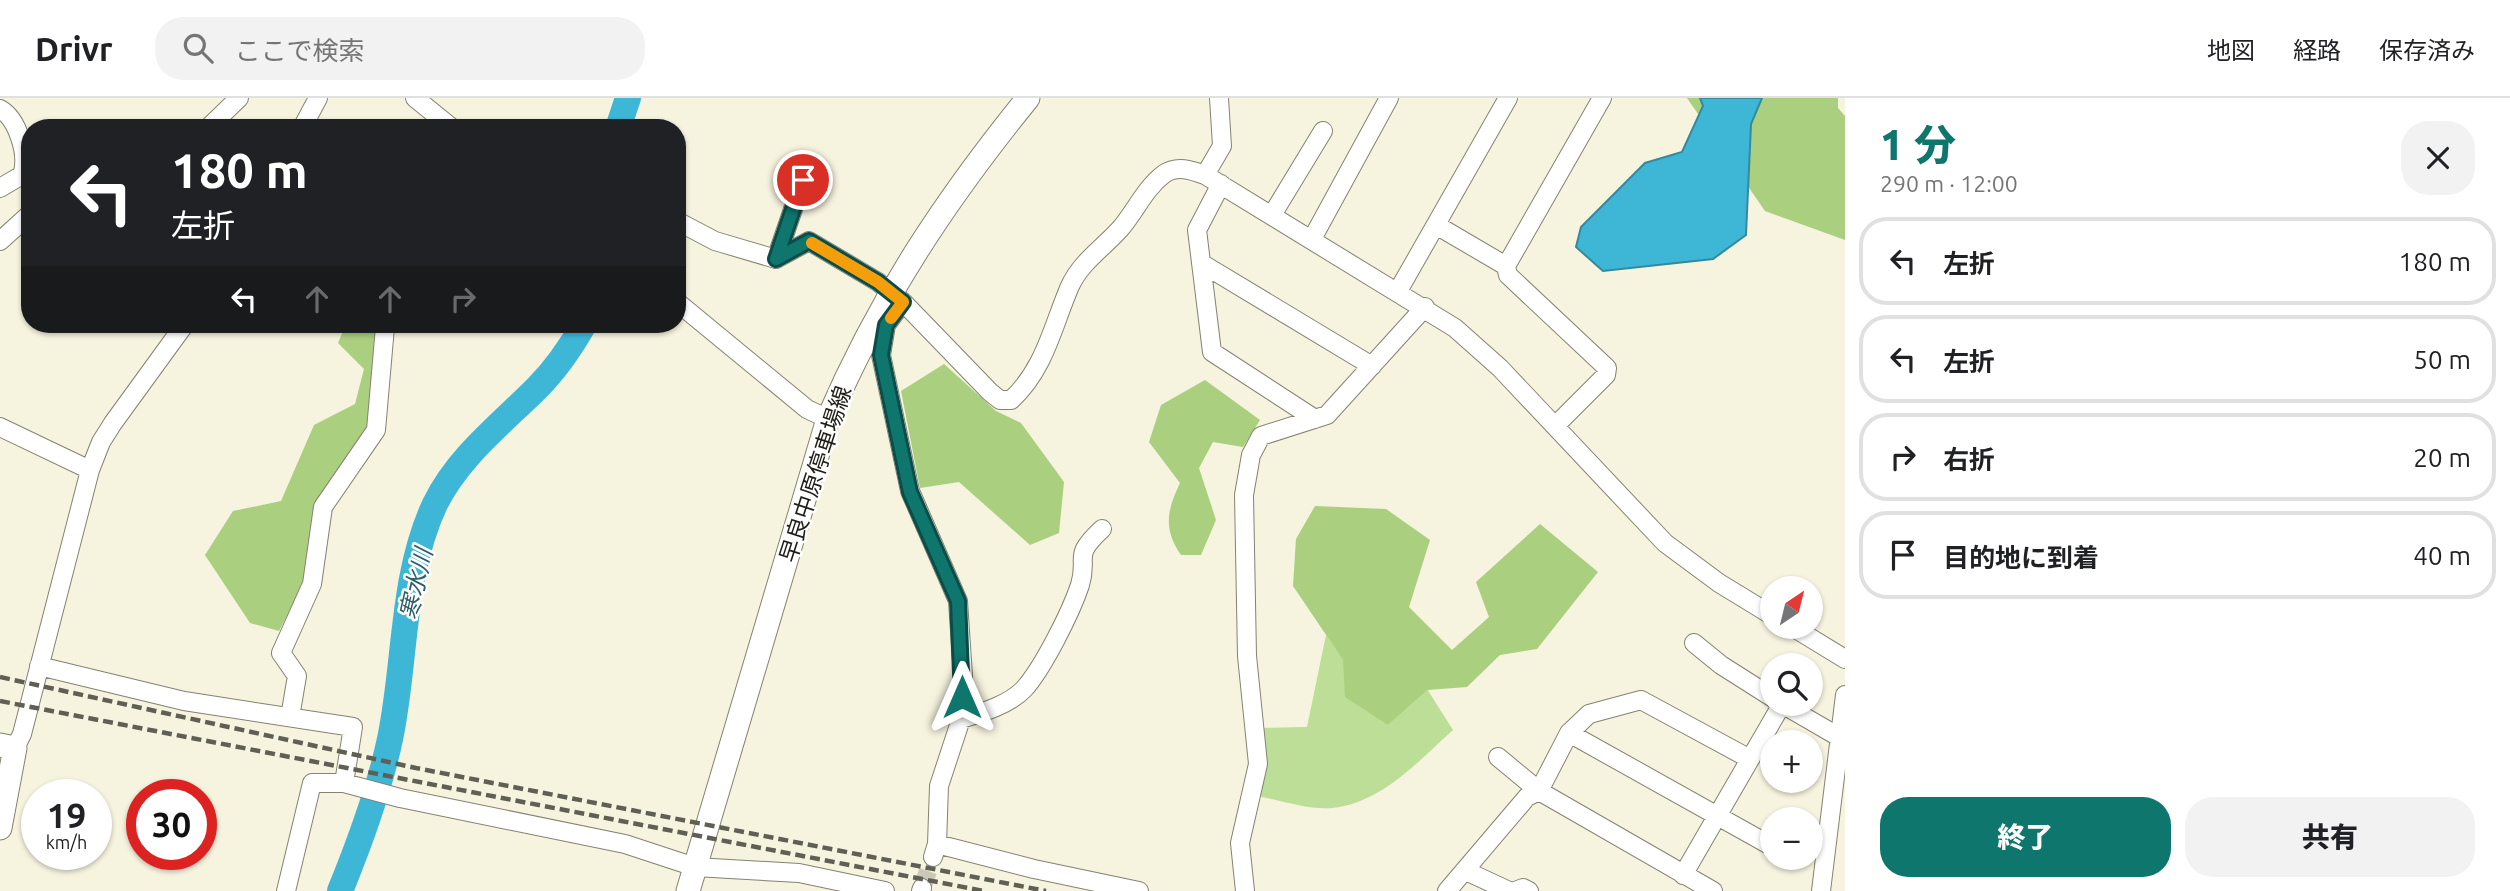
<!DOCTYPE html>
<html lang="ja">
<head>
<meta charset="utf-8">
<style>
	body { margin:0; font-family:Ubuntu,"Noto Sans JP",sans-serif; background:#f2f2f2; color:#202124; height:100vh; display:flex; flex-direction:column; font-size:26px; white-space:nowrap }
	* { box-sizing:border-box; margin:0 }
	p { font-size:23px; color:#757577 }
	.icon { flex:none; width:38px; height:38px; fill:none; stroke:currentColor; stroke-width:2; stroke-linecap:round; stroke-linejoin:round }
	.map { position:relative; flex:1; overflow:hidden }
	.sheet { display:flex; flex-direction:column; background:#fff; width:665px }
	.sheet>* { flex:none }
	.hud { position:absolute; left:21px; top:21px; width:665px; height:214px; border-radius:28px; box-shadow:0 2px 5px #0004; background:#202124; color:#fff; overflow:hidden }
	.needle { width:46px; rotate:35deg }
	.fabs { position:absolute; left:1760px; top:478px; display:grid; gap:14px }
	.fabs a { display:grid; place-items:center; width:63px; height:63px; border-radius:50%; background:#fff; box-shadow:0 2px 5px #0004; font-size:35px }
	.speed { position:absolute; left:21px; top:681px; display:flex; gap:14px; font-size:35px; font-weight:700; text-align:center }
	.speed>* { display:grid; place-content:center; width:91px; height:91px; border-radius:50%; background:#fff; box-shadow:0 2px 5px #0004; line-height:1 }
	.speed small { font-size:18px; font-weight:400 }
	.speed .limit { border:10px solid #d22; background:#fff; color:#111 }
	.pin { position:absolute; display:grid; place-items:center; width:60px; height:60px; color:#fff; margin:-30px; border:4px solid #fff; border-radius:50%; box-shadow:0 2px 7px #0007 }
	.me { position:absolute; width:77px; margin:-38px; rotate:0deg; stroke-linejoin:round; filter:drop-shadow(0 0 5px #0008) }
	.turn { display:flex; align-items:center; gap:24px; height:147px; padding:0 35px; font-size:32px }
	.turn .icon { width:91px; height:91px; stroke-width:2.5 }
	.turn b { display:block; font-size:49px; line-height:60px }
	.lanes { display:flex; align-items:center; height:66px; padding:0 35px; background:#0003; justify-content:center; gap:35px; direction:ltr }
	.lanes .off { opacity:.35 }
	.round { display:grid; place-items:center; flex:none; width:74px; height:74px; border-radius:28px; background:#f2f2f2 }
	.summary { display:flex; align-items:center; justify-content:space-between; height:119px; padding:0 35px }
	h1 { font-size:42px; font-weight:800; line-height:52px; color:#0f766e }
	.action { display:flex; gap:14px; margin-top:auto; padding:14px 35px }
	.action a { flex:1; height:80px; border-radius:28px; background:#0f766e; color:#fff; font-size:28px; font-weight:800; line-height:80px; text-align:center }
	.action a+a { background:#f2f2f2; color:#202124 }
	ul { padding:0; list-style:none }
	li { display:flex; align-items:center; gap:21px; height:88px; margin:0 14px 10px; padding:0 21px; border:4px solid #e0e0e0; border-radius:28px }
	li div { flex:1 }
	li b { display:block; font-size:26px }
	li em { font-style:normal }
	header { display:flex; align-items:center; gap:42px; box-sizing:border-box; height:98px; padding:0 35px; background:#fff; border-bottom:2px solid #e0e0e0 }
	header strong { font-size:33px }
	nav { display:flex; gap:38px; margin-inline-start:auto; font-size:24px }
	.search { width:490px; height:63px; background:#f2f2f2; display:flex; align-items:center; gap:18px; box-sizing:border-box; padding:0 24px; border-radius:28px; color:#757577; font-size:26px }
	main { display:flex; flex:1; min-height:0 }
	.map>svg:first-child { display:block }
	.green { fill:#bcde97 }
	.forest { fill:#a9cf7f }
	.water { fill:#3eb7d7; stroke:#35899d; stroke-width:2 }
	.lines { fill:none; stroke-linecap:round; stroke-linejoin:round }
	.river { stroke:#3eb7d7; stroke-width:26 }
	.minor-tunnel { stroke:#cbc8b7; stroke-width:18; stroke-dasharray:18 9; stroke-linecap:butt }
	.minor-casing { stroke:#858271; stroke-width:20 }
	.major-casing { stroke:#858271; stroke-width:25 }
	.minor { stroke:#fff; stroke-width:18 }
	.major { stroke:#fff; stroke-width:23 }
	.rail { stroke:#605f54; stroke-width:4.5; stroke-dasharray:10 5; stroke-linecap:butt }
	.route-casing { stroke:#0a4d48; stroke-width:18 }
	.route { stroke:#0f766e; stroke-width:12 }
	.slow { stroke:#f59e0b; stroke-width:12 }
	.labels { text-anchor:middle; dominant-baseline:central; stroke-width:5; stroke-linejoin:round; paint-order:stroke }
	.street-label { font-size:23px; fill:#1f1e17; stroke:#fff }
	.water-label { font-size:24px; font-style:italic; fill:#2d5e6c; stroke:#fff }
</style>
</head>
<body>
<header>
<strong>Drivr</strong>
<div class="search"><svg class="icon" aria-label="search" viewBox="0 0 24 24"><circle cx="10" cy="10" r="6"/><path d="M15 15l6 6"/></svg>ここで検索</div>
<nav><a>地図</a><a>経路</a><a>保存済み</a></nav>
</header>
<main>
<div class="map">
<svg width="1845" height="793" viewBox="0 0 1845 793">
	<rect width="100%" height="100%" fill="#f6f3df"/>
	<path class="green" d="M1326,537L1388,627L1427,591L1453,632C1418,663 1382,705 1332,710C1309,712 1280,702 1257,698L1261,630L1307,629Z"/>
	<path class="forest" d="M1687,0H1838V10L1845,18V142L1765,113Z
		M346,226H379L368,328L314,409L304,485L279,533L250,525L205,457L233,413L281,403L314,327L355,306L364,271L338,245Z
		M944,266L996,313L1021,325L1064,384L1059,435L1030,447L959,384L920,390L901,293Z
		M1205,282L1260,322L1243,349L1213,344L1199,370L1216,422L1201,457H1181C1163,431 1167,412 1180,385L1149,344L1161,307Z
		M1315,408L1386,411L1430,442L1409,509L1452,552L1489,519L1476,484L1540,426L1598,474L1537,551L1500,557L1467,589L1427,592L1388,627L1345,599L1343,562L1293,488L1296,441Z"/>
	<path class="water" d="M1700,0H1762L1751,26L1746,137L1713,161L1603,173L1576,149L1581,129L1645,65L1682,54L1703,8Z"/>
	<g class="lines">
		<path class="river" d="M618,30L628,0
			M340,793C360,744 379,693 390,641C406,565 401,478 435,406C458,359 501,326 537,290C556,271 571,249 584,226"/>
		<path class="minor-tunnel" d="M922,790L933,759"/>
		<g class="minor-casing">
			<path id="minor" d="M415,0L452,30
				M0,11C18,21 29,58 22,77L0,90
				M208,30L239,0
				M302,30L318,0
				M1205,77L1222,48L1219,0
				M1221,86L1197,132L1212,254L1315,321
				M1272,117L1323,33
				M677,123L715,143L776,161L809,143L878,184L903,204L990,294L1000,302H1011C1045,271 1053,227 1070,188C1081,164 1103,150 1120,131C1135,114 1145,90 1164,76C1177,67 1191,72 1205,77L1455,230L1500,270L1665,445L1719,485L1773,518
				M1436,127L1506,168
				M1312,141L1389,0
				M0,143L30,116
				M776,161L803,82
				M1201,165L1372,268
				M1398,193L1508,0
				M677,204L807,311L828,321
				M903,204L886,227L881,257L910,393L958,503L963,578L961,621
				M1555,328L1606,277L1607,270L1508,177L1506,168L1602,0
				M0,329L90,372
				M1791,528L1845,561
				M1694,545L1721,567L1773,600
				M39,568L184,603L353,629L344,685
				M290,619L297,578L281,555L312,486L323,409L376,332L385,229L389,226
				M1569,635L1773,749
				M15,650L22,636L90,372L101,344L113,325L185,226
				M1498,659L1539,693L1569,635L1589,616L1641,602L1750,661
				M937,746L1034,771L1139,793
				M933,759L937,746L939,688L961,621C981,615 1009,607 1024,591C1043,570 1071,514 1080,487C1089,457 1071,460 1102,431
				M1466,773L1509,793
				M1683,777L1782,606L1839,639
				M286,793L312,685H344L400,700L625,746L695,769L799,775L885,793
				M921,793L922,790
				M1245,793L1240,745L1258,666L1247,558L1244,397L1251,357L1261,338L1327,317L1425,209
				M1447,793L1527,699L1539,693L1713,793
				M1515,793L1523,790L1529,793
				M1821,793L1845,597"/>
		</g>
		<g class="major-casing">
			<path id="major" d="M0,647L15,650L0,730
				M688,793L828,321C880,200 946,101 1028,0"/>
		</g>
		<use href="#minor" class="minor"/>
		<use href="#major" class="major"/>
		<path class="rail" d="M0,579L416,670L1046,793
			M0,603L984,793"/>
	</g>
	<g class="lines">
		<g class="route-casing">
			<path id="route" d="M803,82L776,161L809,143L878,184L903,204L886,227L881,257L910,394L958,503L962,599"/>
		</g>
		<use href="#route" class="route"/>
		<path class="slow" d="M812,145L878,184L903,204L891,220"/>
	</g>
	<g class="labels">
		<g class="street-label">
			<text transform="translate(815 376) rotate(-72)">早良中原停車場線</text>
		</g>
		<g class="water-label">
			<text transform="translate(416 486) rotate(-77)">寒水川</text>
		</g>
	</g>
</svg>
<div class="fabs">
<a><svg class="needle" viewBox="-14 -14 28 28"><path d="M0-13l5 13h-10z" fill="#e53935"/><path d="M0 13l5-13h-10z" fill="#757577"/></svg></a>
<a><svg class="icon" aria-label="search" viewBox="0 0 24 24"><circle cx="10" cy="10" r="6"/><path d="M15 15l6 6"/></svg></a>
<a>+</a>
<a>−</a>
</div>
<div class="speed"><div>19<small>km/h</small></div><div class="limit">30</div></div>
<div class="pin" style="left:803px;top:82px;background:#d93025"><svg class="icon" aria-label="arrive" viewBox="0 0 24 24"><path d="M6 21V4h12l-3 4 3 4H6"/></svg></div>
<svg class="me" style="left:962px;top:599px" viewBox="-20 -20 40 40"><path d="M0-17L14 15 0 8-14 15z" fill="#0f766e" stroke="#fff" stroke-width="4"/></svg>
<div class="hud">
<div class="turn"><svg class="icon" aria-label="left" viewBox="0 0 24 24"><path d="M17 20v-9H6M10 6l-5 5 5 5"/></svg><div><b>180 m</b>左折</div></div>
<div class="lanes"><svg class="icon" aria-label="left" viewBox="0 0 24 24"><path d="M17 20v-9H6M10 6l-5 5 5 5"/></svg><svg class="icon off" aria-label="ahead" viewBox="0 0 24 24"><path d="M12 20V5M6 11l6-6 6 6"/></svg><svg class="icon off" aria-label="ahead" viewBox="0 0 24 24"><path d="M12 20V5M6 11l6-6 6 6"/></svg><svg class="icon off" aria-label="right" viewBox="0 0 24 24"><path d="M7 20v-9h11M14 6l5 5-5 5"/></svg></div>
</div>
</div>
<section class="sheet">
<div class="summary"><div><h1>1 分</h1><p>290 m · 12:00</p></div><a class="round"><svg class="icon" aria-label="close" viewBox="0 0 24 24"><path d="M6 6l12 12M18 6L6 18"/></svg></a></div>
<ul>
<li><svg class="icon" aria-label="left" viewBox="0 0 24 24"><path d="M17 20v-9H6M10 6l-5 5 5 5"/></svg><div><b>左折</b></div><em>180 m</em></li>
<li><svg class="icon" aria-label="left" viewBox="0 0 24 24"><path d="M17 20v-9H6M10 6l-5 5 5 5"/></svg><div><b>左折</b></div><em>50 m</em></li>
<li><svg class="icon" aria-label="right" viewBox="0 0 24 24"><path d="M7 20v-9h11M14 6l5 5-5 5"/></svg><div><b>右折</b></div><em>20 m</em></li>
<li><svg class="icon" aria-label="arrive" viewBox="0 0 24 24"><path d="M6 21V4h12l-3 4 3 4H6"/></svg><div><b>目的地に到着</b></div><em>40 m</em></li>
</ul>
<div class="action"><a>終了</a><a>共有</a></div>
</section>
</main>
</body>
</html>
